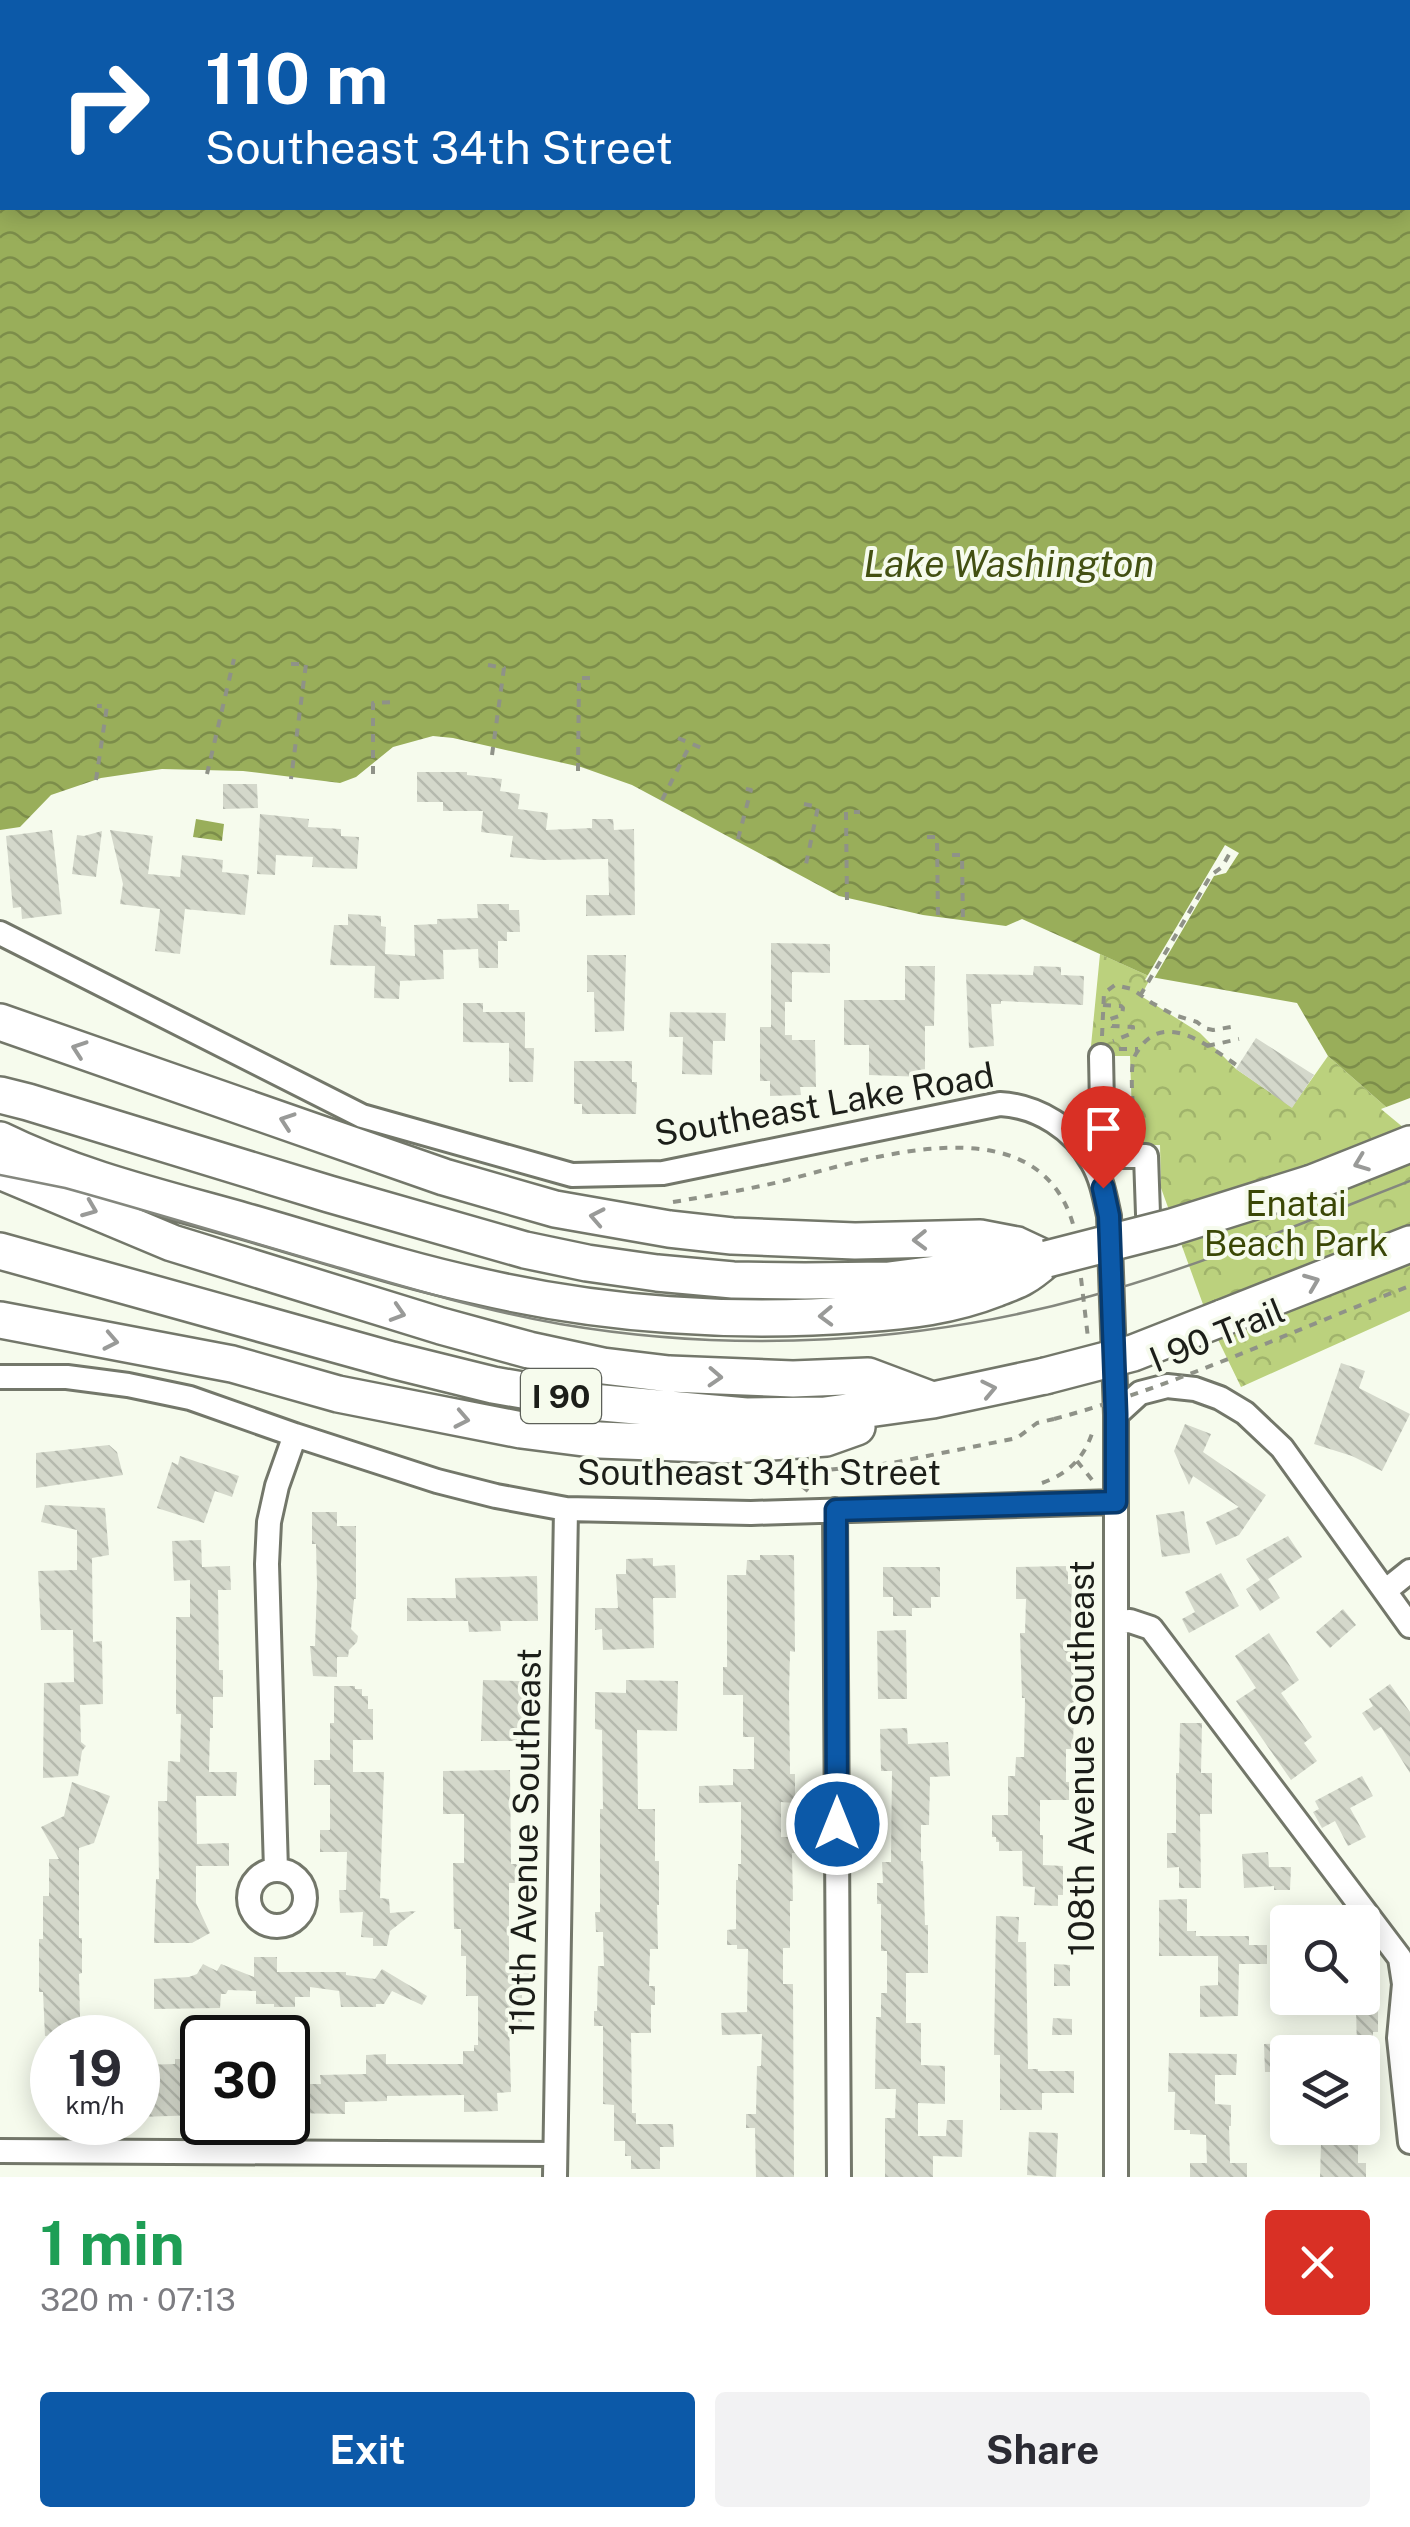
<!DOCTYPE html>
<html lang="en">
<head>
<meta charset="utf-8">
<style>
	body { margin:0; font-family:"Public Sans",sans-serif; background:#f2f2f3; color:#2b2b33; height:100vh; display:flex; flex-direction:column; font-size:38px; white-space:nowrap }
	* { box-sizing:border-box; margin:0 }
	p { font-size:32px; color:#7c7c81 }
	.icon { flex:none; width:55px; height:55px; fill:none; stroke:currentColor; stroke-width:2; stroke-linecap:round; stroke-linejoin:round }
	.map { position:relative; height:2177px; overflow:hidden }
	.sheet { display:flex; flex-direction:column; background:#fff; flex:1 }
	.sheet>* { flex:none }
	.guide { position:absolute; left:0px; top:0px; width:1410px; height:210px; box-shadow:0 5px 25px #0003; background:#0c59a8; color:#fff; overflow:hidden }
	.fabs { position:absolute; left:1270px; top:1905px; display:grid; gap:20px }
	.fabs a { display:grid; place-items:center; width:110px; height:110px; border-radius:10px; background:#fff; box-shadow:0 5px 25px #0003; font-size:50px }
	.speed { position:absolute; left:30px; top:2015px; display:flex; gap:20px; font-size:50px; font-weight:700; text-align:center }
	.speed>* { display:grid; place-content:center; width:130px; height:130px; border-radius:50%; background:#fff; box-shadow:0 5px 25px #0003; line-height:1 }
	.speed small { font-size:25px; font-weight:400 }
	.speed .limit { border:5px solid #111; border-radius:15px; background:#fff; color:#111 }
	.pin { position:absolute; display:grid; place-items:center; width:85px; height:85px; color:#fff; margin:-102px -42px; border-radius:50% 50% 50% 0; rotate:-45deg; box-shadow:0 0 10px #0007 }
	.pin .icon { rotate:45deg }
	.me { position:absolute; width:110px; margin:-55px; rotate:0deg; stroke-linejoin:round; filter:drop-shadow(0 0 8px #0008) }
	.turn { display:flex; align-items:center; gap:35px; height:210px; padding:0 40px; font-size:45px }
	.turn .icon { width:130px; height:130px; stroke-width:2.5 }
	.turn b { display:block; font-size:70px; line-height:85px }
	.round { display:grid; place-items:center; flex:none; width:105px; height:105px; border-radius:10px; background:#f2f2f3 }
	.headline { display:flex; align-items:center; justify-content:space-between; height:170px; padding:0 40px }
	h1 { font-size:60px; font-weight:700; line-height:75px; color:#1e9e55 }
	.button { display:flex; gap:20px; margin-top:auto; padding:20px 40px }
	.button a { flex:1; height:115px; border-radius:10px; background:#0c59a8; color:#fff; font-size:40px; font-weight:700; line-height:115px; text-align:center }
	.button a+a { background:#f2f2f3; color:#2b2b33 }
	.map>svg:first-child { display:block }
	.park { fill:url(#park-crowns) }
	.water { fill:url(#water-waves); fill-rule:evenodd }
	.pier { fill:#f6fbed }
	.building { fill:url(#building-back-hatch) }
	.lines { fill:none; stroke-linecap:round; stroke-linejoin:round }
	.minor-casing { stroke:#73776a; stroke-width:28 }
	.highway-casing { stroke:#73776a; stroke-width:40 }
	.path { stroke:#8f9288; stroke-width:4; stroke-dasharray:8 8; stroke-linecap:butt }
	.minor { stroke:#fff; stroke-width:22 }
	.highway { stroke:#fff; stroke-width:35 }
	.tram { stroke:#84877e; stroke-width:2.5 }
	.highway-bridge-casing { stroke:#73776a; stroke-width:40; stroke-linecap:butt }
	.path-bridge { stroke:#8f9288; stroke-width:4; stroke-dasharray:8 8; stroke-linecap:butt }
	.highway-bridge { stroke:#fff; stroke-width:35 }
	.oneway { stroke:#999a98 }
	.route-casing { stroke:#083a6d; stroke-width:25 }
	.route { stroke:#0c59a8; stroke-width:18 }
	.labels { text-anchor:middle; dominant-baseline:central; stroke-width:8; stroke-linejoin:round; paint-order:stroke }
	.shield { fill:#f6fbed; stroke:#5d6059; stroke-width:2.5 }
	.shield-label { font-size:32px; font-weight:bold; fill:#1c1e19 }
	.street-label { font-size:35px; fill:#1c1e19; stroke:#f6fbed }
	.park-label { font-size:35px; fill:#3a4705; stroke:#f6fbed }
	.water-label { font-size:38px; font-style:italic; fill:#435012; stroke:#f6fbed }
</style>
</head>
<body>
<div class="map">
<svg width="1410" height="2177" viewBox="0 0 1410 2177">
	<defs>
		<pattern id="park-crowns" width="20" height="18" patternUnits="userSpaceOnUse" patternTransform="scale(2.5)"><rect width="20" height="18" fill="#bbd17d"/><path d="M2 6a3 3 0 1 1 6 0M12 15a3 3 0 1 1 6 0" fill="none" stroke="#a0b36b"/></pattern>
		<pattern id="water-waves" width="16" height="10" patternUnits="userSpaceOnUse" patternTransform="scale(2.5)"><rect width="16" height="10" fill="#99ae5a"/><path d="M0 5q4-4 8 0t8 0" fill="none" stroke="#7c8d4a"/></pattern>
		<pattern id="building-back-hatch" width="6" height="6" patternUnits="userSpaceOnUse" patternTransform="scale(2.5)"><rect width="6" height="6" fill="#d4d8cb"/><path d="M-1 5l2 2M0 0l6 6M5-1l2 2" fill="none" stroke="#b5b9ae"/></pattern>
	</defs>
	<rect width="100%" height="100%" fill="#f6fbed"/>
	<path class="park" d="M1100,954L1151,977L1141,996L1200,1033L1236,1069L1292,1107L1328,1056L1410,1128V1311L1241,1387L1209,1321L1161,1188L1160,1145H1133L1130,1056H1090Z"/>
	<path class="water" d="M0,0H1410V1128L1328,1056L1297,1003L1151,977L1022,919L1006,926L923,915L839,896L632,785L581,767L453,738L433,736L393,747L356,777L340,783L243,771L162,769L101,778L51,795L20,827L0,830ZM2,2H1408V208H2Z
		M196,819L224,824L222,841L193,837Z"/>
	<path class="pier" d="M1225,845L1239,853L1226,873L1214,876L1152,982L1145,980Z
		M1410,1098V1133L1381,1109Z"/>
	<path class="building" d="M417,772H467V775L502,779L500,791L520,794L518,809L548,813L546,830L592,828V819H613L614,830L634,829L635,915L586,916V895H609L608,859L541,860L510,857L513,836L481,832L483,811H443V802H417Z
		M223,784H257L258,808L223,809Z
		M260,814L309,819L308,827L341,829V836L359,837L357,869L312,867L313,857L276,855L275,875L257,874Z
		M52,830L62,914L22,919L21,907L13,908L6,836Z
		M110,830L153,836L148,874L180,877L182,855L223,860L222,872L249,875L245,915L185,909L180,954L155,951L160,909L120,904L123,884Z
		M102,831L96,877L72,874L77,835L84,836Z
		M477,904H509V910H519L520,932H507V941H498V968H479L478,949L443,950L444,979L400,981L399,999L374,998L375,966L330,965L334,925H348V914L381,916V926L386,927L385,954L415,956L414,925L437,924V919L478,918Z
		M771,943L830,944V973L792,972V1002H785V1035H792V1040H815L816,1087H800L801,1095L770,1096V1081H760V1027H771Z
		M587,955H626L624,1031L595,1032L594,992H587Z
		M905,966H935L934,1026H925V1077L869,1075V1045H844V1000H905Z
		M1034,966L1061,967V975L1084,976L1083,1005L1001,1001V1004H991L994,1046L969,1048L966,974L1033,975Z
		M463,1003H483V1012H525V1048H534L533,1082H509V1043L463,1042Z
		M670,1012L726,1013L725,1041H713L712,1075L682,1074L683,1037H669Z
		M1256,1038L1314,1075L1292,1108L1236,1069Z
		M574,1061H632V1082H637L636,1114H582V1104H574Z
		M1341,1363L1365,1371L1359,1388L1410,1414L1382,1471L1352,1456L1314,1444Z
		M1185,1424L1211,1434L1203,1452L1266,1495L1239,1535L1216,1545L1206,1522L1239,1507L1193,1476L1189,1485L1174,1451Z
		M109,1445L117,1452L123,1475L36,1488V1453Z
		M180,1456L239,1476L232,1497L215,1491L204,1523L157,1508L172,1462L178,1465Z
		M45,1505L105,1508L109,1555L92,1558L93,1642L102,1641L103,1704L80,1705L81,1742L86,1746L82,1751L78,1776L43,1778L44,1683L74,1682L73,1630H41L38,1571L77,1570V1530L41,1522Z
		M1184,1511L1190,1553L1162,1557L1156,1515Z
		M312,1512H337V1526H356V1599H354L351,1629L358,1636L357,1642L349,1650L348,1657H337V1677L313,1676L310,1646H315L317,1585L316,1544H312Z
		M1288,1536L1302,1557L1268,1579L1280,1598L1260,1611L1246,1589L1260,1580L1246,1559Z
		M201,1540L202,1567L230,1566L231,1590H218L219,1670H223V1697H213V1728H210L209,1772H237L236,1796H196L197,1844L229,1843V1866H196V1903L210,1933L192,1943H154L156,1879H159L158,1801H167L168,1761L180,1762L181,1714H176V1617H190V1580L174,1581L172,1541Z
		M760,1555H794L795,1652L790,1651L789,1695L790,1774H795V1803L781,1802V1837H795V1853H792L793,1901H790V1948H783V1984H793L794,2177H756L755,2128H746V2114H756L757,2066H761L762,2034L722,2035L721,2013L747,2012L748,1949H737V1945H727V1930L736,1929V1880H738V1864H741V1802L699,1803V1786L733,1785V1769H754V1737H743V1695H723V1667H727V1575H746L747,1560H760Z
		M653,1558V1566L675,1565L676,1598H653L654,1648L603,1650L602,1629L595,1630V1608H618L616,1574H626V1559Z
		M1068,1566V1584H1072L1070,1661H1073L1074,1707L1073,1749H1066V1782H1069V1800H1040V1835H1043V1865L1063,1866V1895H1058V1906L1034,1905L1035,1887L1023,1886L1022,1851H999V1842H996V1837H992V1815H1008V1776H1015L1016,1757H1024L1025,1698H1022L1020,1633H1025L1026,1599H1016V1567Z
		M883,1567H940V1597H931V1608H912V1616H893V1597H883Z
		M1221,1573L1239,1606L1189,1633L1182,1619L1195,1612L1185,1592Z
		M537,1576L538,1621H500L501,1631L469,1632L468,1621H407V1598H456L455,1578Z
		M1343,1609L1356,1625L1330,1648L1316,1632Z
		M906,1630L907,1699H878L877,1631Z
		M1269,1633L1299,1680L1281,1693L1312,1737L1304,1743L1317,1761L1291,1780L1236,1701L1256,1688L1235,1656Z
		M483,1680L520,1681L519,1690H524L522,1741H481Z
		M626,1680L678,1681L677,1731L637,1730L638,1809H655V1861H659V1905H657L658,1949H650L649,1986H655V2005H651V2033H631L632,2113H636V2124H673L674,2147H660V2169H631V2156H625V2141H614V2105L603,2104V2026H594V2011H597L598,1966H604L603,1932H596L595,1912H600V1809H603L602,1730L595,1729V1692L626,1693Z
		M1390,1684L1410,1712V1773L1381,1727L1374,1731L1362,1713L1373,1706L1369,1699Z
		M334,1686H355V1689H362V1696H368V1709H373V1740H353V1772H384L380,1898L389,1899L390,1913L416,1911L390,1931L387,1946H373V1938L361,1937L363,1912L340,1913L339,1890H346L347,1852H320V1830H330V1785H314V1760H330V1723H334Z
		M1180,1723H1202L1201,1773H1212V1814H1200L1201,1888H1179V1867L1167,1868V1833H1176V1773H1179Z
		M907,1728L908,1744L948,1742L950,1776L930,1777L929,1825H921V1861H923L925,1925H928V1973H906V2023H921V2065L945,2066V2104L918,2103V2136H946L947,2120H963L962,2157L933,2156V2177H885V2118H895L896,2089H875L876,2017H881V1993H887V1951H881V1904H877V1883H883L882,1862H891L892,1771H881L880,1729Z
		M510,1770L511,1864H524V1883H509V1969H530V1990H522V2022H509L511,2092L497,2093L498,2111L464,2112V2095L387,2096V2101L345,2102V2114L288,2113V2084H321L320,2075L366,2074V2055L386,2054V2064H463V2051H474V2045H478V1996H466V1956H461V1929H454L453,1863H464V1814H443V1771Z
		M1362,1776L1373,1796L1350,1808L1366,1837L1348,1846L1335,1821L1322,1828L1313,1812L1319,1809L1315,1801Z
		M72,1782L110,1796L94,1843L79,1848V1938H82V1973L79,1974L80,2019L76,2020V2028L65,2029L66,2035L45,2036L43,1992H39V1939H43V1896H49V1859H59L41,1827L64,1816Z
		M1268,1852L1269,1867H1291L1290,1890H1274V1886L1244,1888L1242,1854Z
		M1187,1899V1931H1196V1936H1249V1945H1267V1964H1239L1238,2016L1200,2017V1986L1218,1985V1956H1159V1900Z
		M996,1916L1019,1917L1018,1942H1026L1028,2069H1038V2071H1074V2093H1042V2110H1000V2055H994Z
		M254,1957H277V1972H346V1975L375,1979L382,1969L427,1996L422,2005L392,1991L384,2004H376V2007H341L339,1991L310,1987V1997H295V2007H274V2004H256V1991L228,1990L226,1994H221L220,2008L154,2009V1979L189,1977L197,1974L203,1964L217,1971L221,1964L254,1977Z
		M1054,1964L1070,1965V1986H1054Z
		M1356,2007H1378V2032H1373V2050H1357Z
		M1053,2018L1072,2019V2035H1052Z
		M1286,2043V2072H1265L1264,2044Z
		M1169,2053L1237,2054L1236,2075H1215V2104L1231,2105V2126H1229L1230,2163H1247V2177H1190V2163H1207L1206,2135L1190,2134V2130H1174L1175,2092H1168Z
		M175,2059H202V2115L138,2117V2065L175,2064Z
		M1029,2132L1058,2133L1056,2177L1027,2175Z
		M1321,2144L1358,2145V2163H1366V2177H1320Z"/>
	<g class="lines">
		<g class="minor-casing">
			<path id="minor" d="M0,933L362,1116L572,1175L663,1173L1000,1104C1038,1106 1074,1129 1092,1162C1102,1179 1105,1198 1109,1216L1116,1415V2177
				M1103,1156H1146L1148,1214
				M1092,1161L1103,1156L1101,1056
				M0,1377H67L128,1385L190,1398L295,1435L437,1481L496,1496L566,1509L751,1513L1116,1502
				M1116,1415L1140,1393L1167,1386L1195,1389L1220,1398L1245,1413L1282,1448L1410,1626
				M835,1510L839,2177
				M1385,1591L1410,1571
				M1117,1622L1130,1621L1151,1628L1400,1958L1404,1984L1399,2038L1410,2142
				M276,1870L267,1564L269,1522L277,1486L295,1435
				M249 1898a28 28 0 1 1 56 0a28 28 0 1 1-56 0Z
				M0,2151L555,2154
				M555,2177L566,1509"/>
		</g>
		<g class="highway-casing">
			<path id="highway" d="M0,1022L444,1177L555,1209L669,1229L732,1236L855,1241L980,1238L1017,1245L1047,1259
				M0,1095L28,1102L329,1194L525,1250L587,1263L657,1273L733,1280L805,1281L889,1280L1022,1263
				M0,1140C77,1178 162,1198 244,1221C322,1243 399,1269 478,1286C602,1315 735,1324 862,1314C908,1311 952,1306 995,1289C1004,1285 1015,1282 1023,1277C1032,1272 1040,1265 1047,1259
				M0,1171L172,1243L441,1326L529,1350L603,1366L669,1374L793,1379L868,1376L932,1400
				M1312,1183L1410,1144
				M0,1251L392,1360L493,1385L592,1402L746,1416L825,1415L933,1400L1045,1376
				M1222,1318L1410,1244
				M0,1320L232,1364L338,1394L521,1430L599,1440L732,1445L826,1438L857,1427"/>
		</g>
		<path class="path" d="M291,664H306L291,779
			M488,665L504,668L492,755
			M678,738L704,749
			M578,771L579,678H594
			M207,774L234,659
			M373,774V703L393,702
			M96,780L107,706H97
			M662,800L691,743
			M804,804L818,807L805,869
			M927,837H937L938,920
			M738,839L751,790L742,788
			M952,855H962L963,925
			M847,900L846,812H860
			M1140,996L1211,875L1222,867L1232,849
			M1103,1005L1121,1006L1123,1008L1122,1015L1110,1019V1024L1112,1026L1133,1027V1033L1113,1041
			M1102,1036L1104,993L1115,985L1132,989L1152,1003L1174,1015L1197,1022L1204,1028L1213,1030L1237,1026
			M1207,1046L1239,1039
			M1119,1049H1138
			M1135,1136C1134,1119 1129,1071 1134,1058C1135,1054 1140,1048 1142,1045C1169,1012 1212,1049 1238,1066
			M673,1202C709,1196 744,1190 779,1182C866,1160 1036,1099 1073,1224
			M1081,1278L1088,1338
			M1077,1461L1093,1481
			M1042,1483C1070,1473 1086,1456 1094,1427
			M808,1491L803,1487L801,1482L803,1475L808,1472L892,1463L1017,1438L1037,1423L1054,1419"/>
		<use href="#minor" class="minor"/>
		<use href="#highway" class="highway"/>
		<path class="tram" d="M0,1175L65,1188C155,1213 244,1240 333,1266C408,1288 482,1310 560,1324C735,1354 919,1344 1091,1296C1200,1266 1305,1222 1410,1181"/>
		<g class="highway-bridge-casing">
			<path id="highway-bridge" d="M1047,1259L1172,1227L1312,1183
				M1045,1376L1133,1353L1222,1318"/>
		</g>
		<path class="path-bridge" d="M1054,1419C1177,1386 1292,1330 1410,1286"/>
		<use href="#highway-bridge" class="highway-bridge"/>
	</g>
	<defs><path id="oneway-chevron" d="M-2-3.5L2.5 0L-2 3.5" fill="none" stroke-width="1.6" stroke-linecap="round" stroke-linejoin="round" transform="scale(2.5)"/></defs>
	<g class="oneway">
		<use href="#oneway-chevron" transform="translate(79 1049) rotate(-161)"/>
		<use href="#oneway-chevron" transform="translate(287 1121) rotate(-161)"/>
		<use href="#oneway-chevron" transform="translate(1361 1163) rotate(159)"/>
		<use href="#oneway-chevron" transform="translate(90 1209) rotate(22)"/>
		<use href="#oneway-chevron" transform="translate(597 1217) rotate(-169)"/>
		<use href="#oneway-chevron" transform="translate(920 1240) rotate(179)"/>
		<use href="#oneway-chevron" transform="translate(1312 1282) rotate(-22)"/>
		<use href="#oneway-chevron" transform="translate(398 1313) rotate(17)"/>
		<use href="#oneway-chevron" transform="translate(826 1316) rotate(178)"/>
		<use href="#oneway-chevron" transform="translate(111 1341) rotate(11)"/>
		<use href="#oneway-chevron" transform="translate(715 1377) rotate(3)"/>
		<use href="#oneway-chevron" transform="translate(989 1389) rotate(-12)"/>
		<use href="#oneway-chevron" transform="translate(462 1419) rotate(11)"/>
	</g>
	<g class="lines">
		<g class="route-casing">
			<path id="route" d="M837,1824L836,1510L1116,1502V1414L1109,1216L1103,1188"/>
		</g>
		<use href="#route" class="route"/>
	</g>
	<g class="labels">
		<rect class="shield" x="521" y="1369" width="80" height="54" rx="8"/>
		<g class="shield-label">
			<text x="561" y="1396">I 90</text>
		</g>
		<g class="street-label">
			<text transform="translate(824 1104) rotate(-10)">Southeast Lake Road</text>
			<text transform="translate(1217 1335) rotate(-22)">I 90 Trail</text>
			<text x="759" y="1472">Southeast 34th Street</text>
			<text transform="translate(1081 1758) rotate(-90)">108th Avenue Southeast</text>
			<text transform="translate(525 1842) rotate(-89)">110th Avenue Southeast</text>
		</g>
		<g class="park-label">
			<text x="1296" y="1203">Enatai<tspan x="1296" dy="40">Beach Park</tspan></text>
		</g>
		<g class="water-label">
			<text x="1009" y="563">Lake Washington</text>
		</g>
	</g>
</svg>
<div class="fabs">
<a><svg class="icon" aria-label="search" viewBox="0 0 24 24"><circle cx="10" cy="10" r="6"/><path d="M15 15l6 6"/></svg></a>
<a><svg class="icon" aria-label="layers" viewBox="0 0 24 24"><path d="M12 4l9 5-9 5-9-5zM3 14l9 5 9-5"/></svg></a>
</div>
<div class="speed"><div>19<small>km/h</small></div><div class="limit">30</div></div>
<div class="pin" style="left:1103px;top:1188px;background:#d93025"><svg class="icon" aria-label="arrive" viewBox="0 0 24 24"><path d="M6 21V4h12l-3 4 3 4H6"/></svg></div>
<svg class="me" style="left:837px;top:1824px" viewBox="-20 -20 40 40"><circle r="17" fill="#0c59a8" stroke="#fff" stroke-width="3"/><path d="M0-11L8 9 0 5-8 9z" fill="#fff"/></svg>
<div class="guide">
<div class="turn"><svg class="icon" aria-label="right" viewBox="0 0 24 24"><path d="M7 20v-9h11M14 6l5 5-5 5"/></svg><div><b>110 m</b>Southeast 34th Street</div></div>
</div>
</div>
<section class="sheet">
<div class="headline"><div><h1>1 min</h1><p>320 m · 07:13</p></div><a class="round" style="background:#d93025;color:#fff"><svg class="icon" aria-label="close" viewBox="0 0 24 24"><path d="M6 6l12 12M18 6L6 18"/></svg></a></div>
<div class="button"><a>Exit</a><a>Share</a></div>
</section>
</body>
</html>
